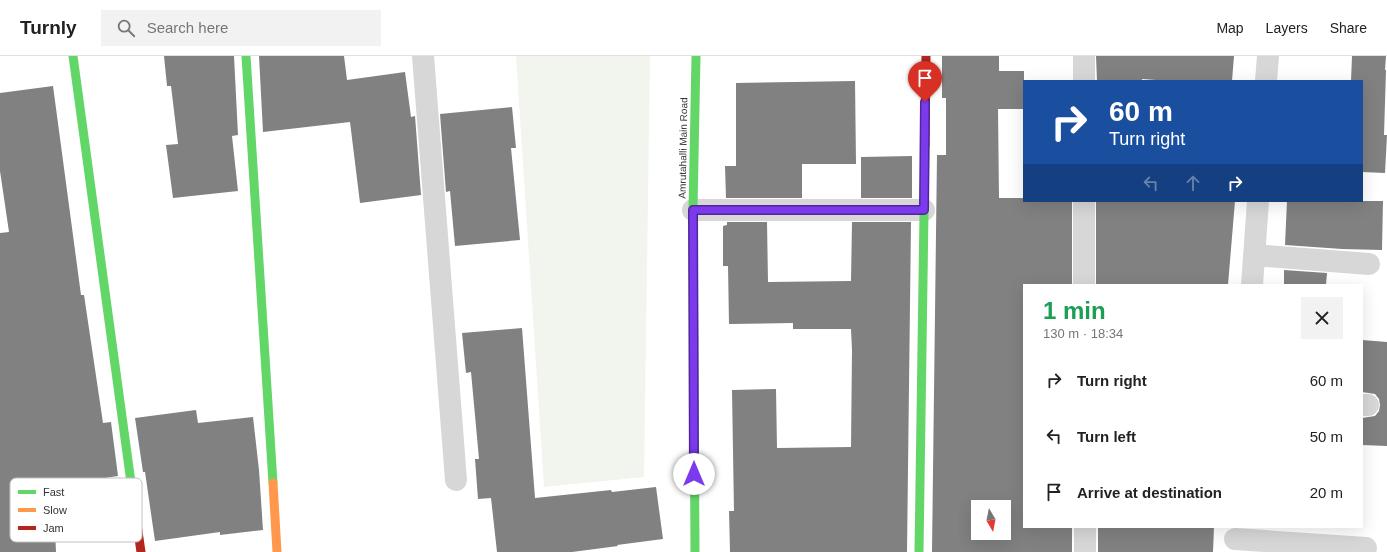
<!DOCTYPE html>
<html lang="en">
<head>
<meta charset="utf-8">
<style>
	body { margin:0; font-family:Helvetica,sans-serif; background:#f2f2f2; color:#222; height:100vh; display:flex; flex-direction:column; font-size:15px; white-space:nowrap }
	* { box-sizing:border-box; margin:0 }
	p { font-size:13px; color:#767676 }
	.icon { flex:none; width:22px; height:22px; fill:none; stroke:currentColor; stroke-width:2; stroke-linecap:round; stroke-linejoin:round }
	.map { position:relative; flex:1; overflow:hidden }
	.sheet { position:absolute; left:1023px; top:228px; width:340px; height:244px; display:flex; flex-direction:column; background:#fff; border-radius:0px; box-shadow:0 4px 16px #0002 }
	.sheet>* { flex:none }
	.banner { position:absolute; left:1023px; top:24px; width:340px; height:122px; border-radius:0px; box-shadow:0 4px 16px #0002; background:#1a4fa0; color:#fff; overflow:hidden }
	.needle { width:26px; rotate:170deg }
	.tools { position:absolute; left:971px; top:444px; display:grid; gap:8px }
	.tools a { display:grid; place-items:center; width:40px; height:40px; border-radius:0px; background:#fff; box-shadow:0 4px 16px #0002; font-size:20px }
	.pin { position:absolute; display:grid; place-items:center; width:34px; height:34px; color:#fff; margin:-41px -17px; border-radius:50% 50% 50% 0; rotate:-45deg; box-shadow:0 0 4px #0007 }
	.pin .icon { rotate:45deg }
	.me { position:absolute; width:44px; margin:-22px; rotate:0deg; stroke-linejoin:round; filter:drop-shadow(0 0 3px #0008) }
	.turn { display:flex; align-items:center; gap:14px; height:84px; padding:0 20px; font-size:18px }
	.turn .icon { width:52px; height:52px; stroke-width:2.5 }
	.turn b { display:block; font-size:28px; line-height:34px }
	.lanes { display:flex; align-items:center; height:38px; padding:0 20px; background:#0003; justify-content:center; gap:20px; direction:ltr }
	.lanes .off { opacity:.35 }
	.round { display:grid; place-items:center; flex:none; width:42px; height:42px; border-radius:0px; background:#f2f2f2 }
	.overview { display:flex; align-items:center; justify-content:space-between; height:68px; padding:0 20px }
	h1 { font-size:24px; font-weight:800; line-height:30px; color:#1e9e55 }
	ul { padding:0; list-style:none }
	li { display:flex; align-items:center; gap:12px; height:56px; padding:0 20px }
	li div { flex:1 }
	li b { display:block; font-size:15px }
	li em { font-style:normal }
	header { display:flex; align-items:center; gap:24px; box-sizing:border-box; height:56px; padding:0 20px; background:#fff; border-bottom:1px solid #e0e0e0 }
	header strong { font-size:19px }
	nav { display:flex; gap:22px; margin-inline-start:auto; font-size:14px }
	.search { width:280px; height:36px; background:#f2f2f2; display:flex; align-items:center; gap:10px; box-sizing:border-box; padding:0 14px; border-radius:0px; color:#767676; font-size:15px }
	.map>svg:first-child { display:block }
	.green { fill:#f1f5ed }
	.building { fill:#818181; fill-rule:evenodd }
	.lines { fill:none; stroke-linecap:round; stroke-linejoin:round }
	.street { stroke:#d7d7d7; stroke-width:22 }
	.fast { stroke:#63d668; stroke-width:9 }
	.slow { stroke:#ff974d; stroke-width:9 }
	.jam { stroke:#b3261e; stroke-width:9 }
	.route-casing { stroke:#51269a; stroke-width:10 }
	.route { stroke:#7c3aed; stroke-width:7 }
	.labels { text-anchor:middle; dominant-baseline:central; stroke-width:4; stroke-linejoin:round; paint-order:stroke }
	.street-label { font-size:10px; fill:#333; stroke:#fff }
	.key { fill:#fff; stroke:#c2c2c2; stroke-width:1 }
	.key-label { font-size:11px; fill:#333 }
</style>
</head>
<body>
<header>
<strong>Turnly</strong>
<div class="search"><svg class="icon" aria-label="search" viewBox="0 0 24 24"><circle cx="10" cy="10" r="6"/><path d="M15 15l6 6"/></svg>Search here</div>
<nav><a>Map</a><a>Layers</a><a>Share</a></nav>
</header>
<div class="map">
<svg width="1387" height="496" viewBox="0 0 1387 496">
	<rect width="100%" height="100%" fill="#fff"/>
	<path class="green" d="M516,0H650L644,421L544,431Z"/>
	<path class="building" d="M164,0H234L238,79L232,80L238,135L173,142L166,89L178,88L171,30H167Z
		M259,0H344L347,24L405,16L411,61L415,60L421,139L360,147L350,66L263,76Z
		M942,0H999V15H1024V53H998L999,142H1024V145H1072V229H1024V471H1072V496H932L937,99H946V42H942ZM978,451H1004V477H978Z
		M1096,0H1234L1232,25H1170L1142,23V25H1097Z
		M1352,0H1386L1385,14H1386L1384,79H1387L1385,117L1362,116V25H1351Z
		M855,25L856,108H802V142H726L725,110H736V27Z
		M53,30L81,239H84L103,367L111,366L118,420L53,430L56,496H0V177L9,176L0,115V37Z
		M512,51L516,92H511L520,184L455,190L450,135L446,136L440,58Z
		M912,100V142H861V101Z
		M1096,145H1235L1228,229H1096Z
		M1287,145H1383L1382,194L1342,193L1285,189Z
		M727,166H767L768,226L851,225L852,166H911L907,496H730L729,455H734L732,334L776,333L777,392L851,391L852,294L851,273H793V267L729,268L728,210H723V170L727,169Z
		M1284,214L1327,217L1326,229H1284Z
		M522,272L535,442L611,434L612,436L656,431L663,483L617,489L618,490L572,496H497L491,442L478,443L475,403H479L471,316L466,317L462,277Z
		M1362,284L1387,286V390L1362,389V362L1375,360L1379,355L1380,349L1379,343L1375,338L1362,336Z
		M196,354L198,367L253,361L259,414L263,474L220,479V476L155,485L145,416H143L135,362Z
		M1098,471H1214L1213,496H1098Z"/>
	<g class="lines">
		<path class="street" d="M423,0L456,424
			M1084,0V25
			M1266,25L1268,0
			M1084,145V229
			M693,154H924
			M1254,199L1369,208
			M1252,229L1258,145
			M1362,349H1368
			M1085,471V496
			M1235,483L1366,492"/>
		<path class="fast" d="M73,0L132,434
			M246,0L273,427
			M695,496L693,154L696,0
			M919,496L925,89"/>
		<path class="slow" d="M273,427L277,496"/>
		<path class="jam" d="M925,89L926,0
			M132,434L141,496"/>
	</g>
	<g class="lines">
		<g class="route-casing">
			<path id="route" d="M694,418L693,154H924L925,46"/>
		</g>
		<use href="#route" class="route"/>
	</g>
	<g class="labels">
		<g class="street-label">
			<text transform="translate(683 92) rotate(-89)">Amrutahalli Main Road</text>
		</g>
	</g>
	<rect x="10" y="422" width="132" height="64" rx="6" class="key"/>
	<rect x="18" y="434" width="18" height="4" fill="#63d668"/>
	<rect x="18" y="452" width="18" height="4" fill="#ff974d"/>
	<rect x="18" y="470" width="18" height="4" fill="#b3261e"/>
	<g class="key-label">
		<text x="43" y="440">Fast</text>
		<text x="43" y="458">Slow</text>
		<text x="43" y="476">Jam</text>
	</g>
</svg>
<div class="tools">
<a><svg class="needle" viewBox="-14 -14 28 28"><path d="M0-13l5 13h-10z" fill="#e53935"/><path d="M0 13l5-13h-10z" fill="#767676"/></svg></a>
</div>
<div class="pin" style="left:925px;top:46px;background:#d93025"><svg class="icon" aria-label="arrive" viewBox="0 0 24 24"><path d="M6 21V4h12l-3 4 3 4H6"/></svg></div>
<svg class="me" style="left:694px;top:418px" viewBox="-20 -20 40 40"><circle r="19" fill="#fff"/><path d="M0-13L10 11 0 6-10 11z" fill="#7c3aed"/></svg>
<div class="banner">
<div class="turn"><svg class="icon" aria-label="right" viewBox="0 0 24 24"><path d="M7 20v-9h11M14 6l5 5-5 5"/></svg><div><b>60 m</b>Turn right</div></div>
<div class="lanes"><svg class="icon off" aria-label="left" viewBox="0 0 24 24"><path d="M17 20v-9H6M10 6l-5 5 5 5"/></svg><svg class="icon off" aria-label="ahead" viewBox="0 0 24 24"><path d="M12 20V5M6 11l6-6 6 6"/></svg><svg class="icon" aria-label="right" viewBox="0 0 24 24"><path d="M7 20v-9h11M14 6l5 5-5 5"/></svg></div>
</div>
<section class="sheet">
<div class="overview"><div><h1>1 min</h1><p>130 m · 18:34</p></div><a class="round"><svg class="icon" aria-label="close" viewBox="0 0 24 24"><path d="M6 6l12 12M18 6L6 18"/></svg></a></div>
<ul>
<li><svg class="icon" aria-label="right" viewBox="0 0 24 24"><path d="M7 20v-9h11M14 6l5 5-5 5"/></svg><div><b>Turn right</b></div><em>60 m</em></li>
<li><svg class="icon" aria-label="left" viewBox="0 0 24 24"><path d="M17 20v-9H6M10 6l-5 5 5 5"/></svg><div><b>Turn left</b></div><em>50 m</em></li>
<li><svg class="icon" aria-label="arrive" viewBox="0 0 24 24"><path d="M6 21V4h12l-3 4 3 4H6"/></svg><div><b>Arrive at destination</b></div><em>20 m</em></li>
</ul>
</section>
</div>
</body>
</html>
